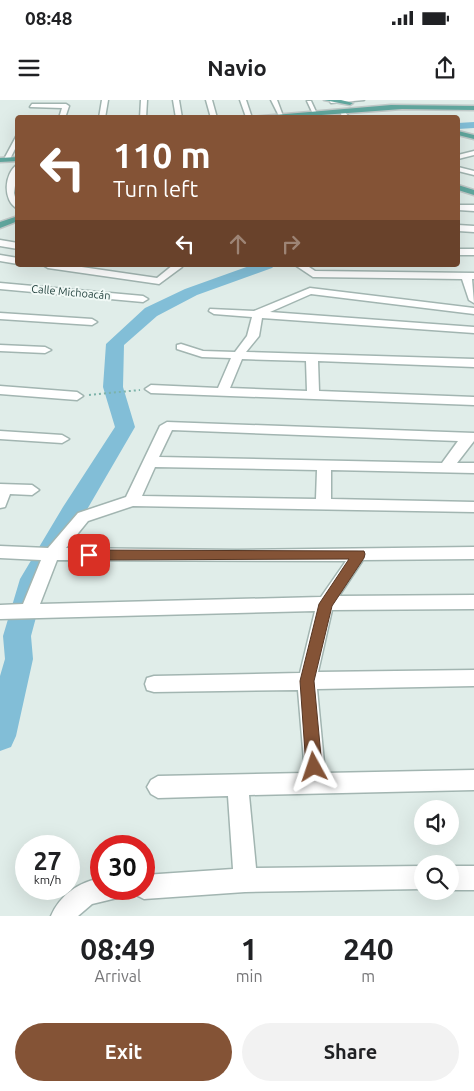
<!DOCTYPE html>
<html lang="en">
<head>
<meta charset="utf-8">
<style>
	body { margin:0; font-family:Ubuntu,sans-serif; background:#f2f2f2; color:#202124; height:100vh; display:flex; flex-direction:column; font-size:19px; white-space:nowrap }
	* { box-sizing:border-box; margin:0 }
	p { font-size:16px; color:#757577 }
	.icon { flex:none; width:28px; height:28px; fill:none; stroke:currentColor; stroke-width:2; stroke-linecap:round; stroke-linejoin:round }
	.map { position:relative; height:816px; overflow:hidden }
	.sheet { display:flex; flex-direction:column; background:#fff; flex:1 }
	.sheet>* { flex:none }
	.guide { position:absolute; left:15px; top:15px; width:445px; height:152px; border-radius:5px; box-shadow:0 5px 20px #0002; background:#845336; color:#fff; overflow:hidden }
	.buttons { position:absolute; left:414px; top:700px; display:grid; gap:10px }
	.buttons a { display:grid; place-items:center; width:45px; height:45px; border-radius:50%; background:#fff; box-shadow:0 5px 20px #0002; font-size:25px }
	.speed { position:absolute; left:15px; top:735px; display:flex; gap:10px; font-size:25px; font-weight:700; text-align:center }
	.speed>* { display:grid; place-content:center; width:65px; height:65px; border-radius:50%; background:#fff; box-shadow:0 5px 20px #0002; line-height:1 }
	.speed small { font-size:12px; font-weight:400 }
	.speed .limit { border:8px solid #d22; background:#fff; color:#111 }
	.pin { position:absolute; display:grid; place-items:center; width:42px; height:42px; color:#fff; margin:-21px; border-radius:10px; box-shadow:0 2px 8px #0006 }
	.me { position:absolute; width:55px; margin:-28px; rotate:355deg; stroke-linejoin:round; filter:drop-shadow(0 0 4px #0008) }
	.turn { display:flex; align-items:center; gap:18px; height:105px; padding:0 15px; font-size:22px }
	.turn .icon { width:65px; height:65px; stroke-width:2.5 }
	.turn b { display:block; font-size:35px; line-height:42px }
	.lanes { display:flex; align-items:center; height:48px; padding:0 15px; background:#0003; justify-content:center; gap:25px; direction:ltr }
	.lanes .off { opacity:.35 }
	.eta { display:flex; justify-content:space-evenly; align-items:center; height:85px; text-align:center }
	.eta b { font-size:30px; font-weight:700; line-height:35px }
	.primary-button { display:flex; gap:10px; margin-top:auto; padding:10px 15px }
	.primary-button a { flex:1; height:58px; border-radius:30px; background:#845336; color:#fff; font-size:20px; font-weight:700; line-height:58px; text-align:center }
	.primary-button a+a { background:#f2f2f2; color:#202124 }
	.status { display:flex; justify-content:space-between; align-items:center; height:35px; padding:0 25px; background:#fff; direction:ltr }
	.status svg { height:14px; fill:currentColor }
	header { display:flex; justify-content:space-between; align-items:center; height:65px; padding:0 15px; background:#fff; font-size:22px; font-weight:700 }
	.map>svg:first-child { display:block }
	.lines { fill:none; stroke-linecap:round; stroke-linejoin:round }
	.river { fill:#82bed7; fill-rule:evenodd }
	.minor-casing { stroke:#a2b5b1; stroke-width:3 }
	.major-casing { stroke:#c0c9c8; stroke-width:3 }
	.path { stroke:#7db3aa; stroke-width:2; stroke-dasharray:2 3; stroke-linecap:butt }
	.minor { fill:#fff; fill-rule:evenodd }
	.major { fill:#60a79e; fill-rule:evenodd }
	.route { fill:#845336; stroke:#563623 }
	.labels { text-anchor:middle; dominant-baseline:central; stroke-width:4; stroke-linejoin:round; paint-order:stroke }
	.far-street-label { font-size:11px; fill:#1f3f3b; stroke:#f1f9f6 }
</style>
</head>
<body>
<div class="status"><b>08:48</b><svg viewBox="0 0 49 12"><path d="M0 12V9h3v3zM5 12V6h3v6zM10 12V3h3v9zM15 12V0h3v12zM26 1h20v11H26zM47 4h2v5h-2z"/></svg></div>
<header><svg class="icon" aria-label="menu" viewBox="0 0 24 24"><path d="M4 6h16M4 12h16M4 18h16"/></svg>Navio<svg class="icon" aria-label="share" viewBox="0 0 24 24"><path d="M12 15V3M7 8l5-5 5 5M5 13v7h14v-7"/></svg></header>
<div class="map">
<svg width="474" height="816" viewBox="0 0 474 816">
	<rect width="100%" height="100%" fill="#e0ede9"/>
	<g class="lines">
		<path class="river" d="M474,22V28L458,29V23Z
			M252,165H275L272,168L197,195L157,216L124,245L123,287L135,327L46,480L31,536L33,559L16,636L11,647L0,651V576L5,559L3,536L20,479L63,407L115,327L103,287L106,244L145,208L185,189Z"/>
		<g class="minor-casing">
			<path id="minor" d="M102,0H108L105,18H99Z
				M141,0H147L146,18H140Z
				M173,0H179L182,18H176Z
				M206,0H212L217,18H211Z
				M240,0H246L252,18L246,17Z
				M271,0H277L283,16H279Z
				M329,0H364L331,3Z
				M307,1H311L317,14H313Z
				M32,4H66L69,6L65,18H59L62,8L30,7Z
				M339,10H343L350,18H343Z
				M18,33V43L10,59L3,61Z
				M474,51V55L458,59V55Z
				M18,64L14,93L18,109C2,101 4,73 18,64Z
				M458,67L474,71V75L458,71Z
				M458,105H474V111L458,110Z
				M458,125L474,126V132L458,131Z
				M0,140L18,143V149L0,146Z
				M458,149H474V155H458Z
				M0,155L18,158V164L0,161Z
				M43,165H68L157,178L173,165L182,167L159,184L48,168Z
				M295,165H306L315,171L474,173V179H472L474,203L469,200L462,179L313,177Z
				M0,183L143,196L148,199L143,202L0,189Z
				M310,188L474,208V214L311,194L270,212L474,227V233L262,218L259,236L246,252L474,259V267L318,261L319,291L474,297V305L151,293L145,289L151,285L218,288L231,258L202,257L177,249V245L181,244L203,251L235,252L247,236L252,217L214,214L209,211L210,209L254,211ZM242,259L306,261L307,291L230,288Z
				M0,213L92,219L97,222L92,225L0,219Z
				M0,245L45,247L51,250L45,253L0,251Z
				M0,286L77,292L83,296L77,300L0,294Z
				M167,322L474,333V341L457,363H474V373L331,370V399L474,402V412L133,406L88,421L66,448L237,450L474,447V459L363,460L339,496L474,495V509L332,510L318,572L474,570V586L317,589L325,673L474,670V690L249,695L256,768L422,766V789L245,792L144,799L136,795L133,789H144V775L233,769L228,696L158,698L151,694L147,687L151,680L158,676L305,673L298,590L154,592L147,590L145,584L147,578L154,576L300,573L315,511L0,519V505L23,504L41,460L0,458V446L48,448L78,413L126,397L160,326ZM172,330L458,341L442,363L159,357ZM155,367L317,370L316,399L142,396ZM57,460L346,461L321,497L40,504Z
				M0,331L62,335L69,339L62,343L0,339Z
				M0,384L32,385L39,390L32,395L10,394L5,407L0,408Z
				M450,766H474V790H450Z
				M101,778V789H125L121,797L92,804L78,816H51C60,795 79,782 101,778Z"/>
		</g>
		<g class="major-casing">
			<path id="major" d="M324,0H341L353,3L350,5Z
				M391,5L474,6V10L402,9L281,18H239Z
				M458,31L474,35V39L458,35Z
				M18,57V61L0,62V58Z
				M458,85L474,90V95L458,90Z
				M18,116V121L0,128V122Z"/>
		</g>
		<path class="path" d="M89,295L140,290"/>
		<use href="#minor" class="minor"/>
		<use href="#major" class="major"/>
	</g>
	<path class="route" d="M89,450L364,451L365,454L364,458L332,506L314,581L322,667L320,672L314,674L309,672L306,667L300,581L319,504L349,459L89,460L83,455Z"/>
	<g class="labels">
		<g class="far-street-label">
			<text transform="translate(71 192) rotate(5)">Calle Michoacán</text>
		</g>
	</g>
</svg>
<div class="buttons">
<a><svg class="icon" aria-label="sound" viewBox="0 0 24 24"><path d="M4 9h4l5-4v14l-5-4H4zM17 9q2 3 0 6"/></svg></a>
<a><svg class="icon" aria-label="search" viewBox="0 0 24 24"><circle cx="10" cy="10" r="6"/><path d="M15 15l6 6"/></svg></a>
</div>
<div class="speed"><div>27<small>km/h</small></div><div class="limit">30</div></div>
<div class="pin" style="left:89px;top:455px;background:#d93025"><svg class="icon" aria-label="arrive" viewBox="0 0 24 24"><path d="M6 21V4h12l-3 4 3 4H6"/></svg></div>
<svg class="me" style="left:314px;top:667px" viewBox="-20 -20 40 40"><path d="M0-17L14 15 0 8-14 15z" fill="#845336" stroke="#fff" stroke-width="4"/></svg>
<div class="guide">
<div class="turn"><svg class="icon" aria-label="left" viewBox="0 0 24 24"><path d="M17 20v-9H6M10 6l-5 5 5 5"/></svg><div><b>110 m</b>Turn left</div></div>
<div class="lanes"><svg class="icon" aria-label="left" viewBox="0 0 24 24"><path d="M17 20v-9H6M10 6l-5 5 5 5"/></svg><svg class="icon off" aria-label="ahead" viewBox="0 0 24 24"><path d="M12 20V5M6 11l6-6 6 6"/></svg><svg class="icon off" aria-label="right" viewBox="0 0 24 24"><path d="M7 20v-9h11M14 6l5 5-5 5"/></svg></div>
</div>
</div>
<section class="sheet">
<div class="eta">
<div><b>08:49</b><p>Arrival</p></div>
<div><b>1</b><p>min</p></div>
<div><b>240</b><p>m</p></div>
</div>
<div class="primary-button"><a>Exit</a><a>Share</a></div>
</section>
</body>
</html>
